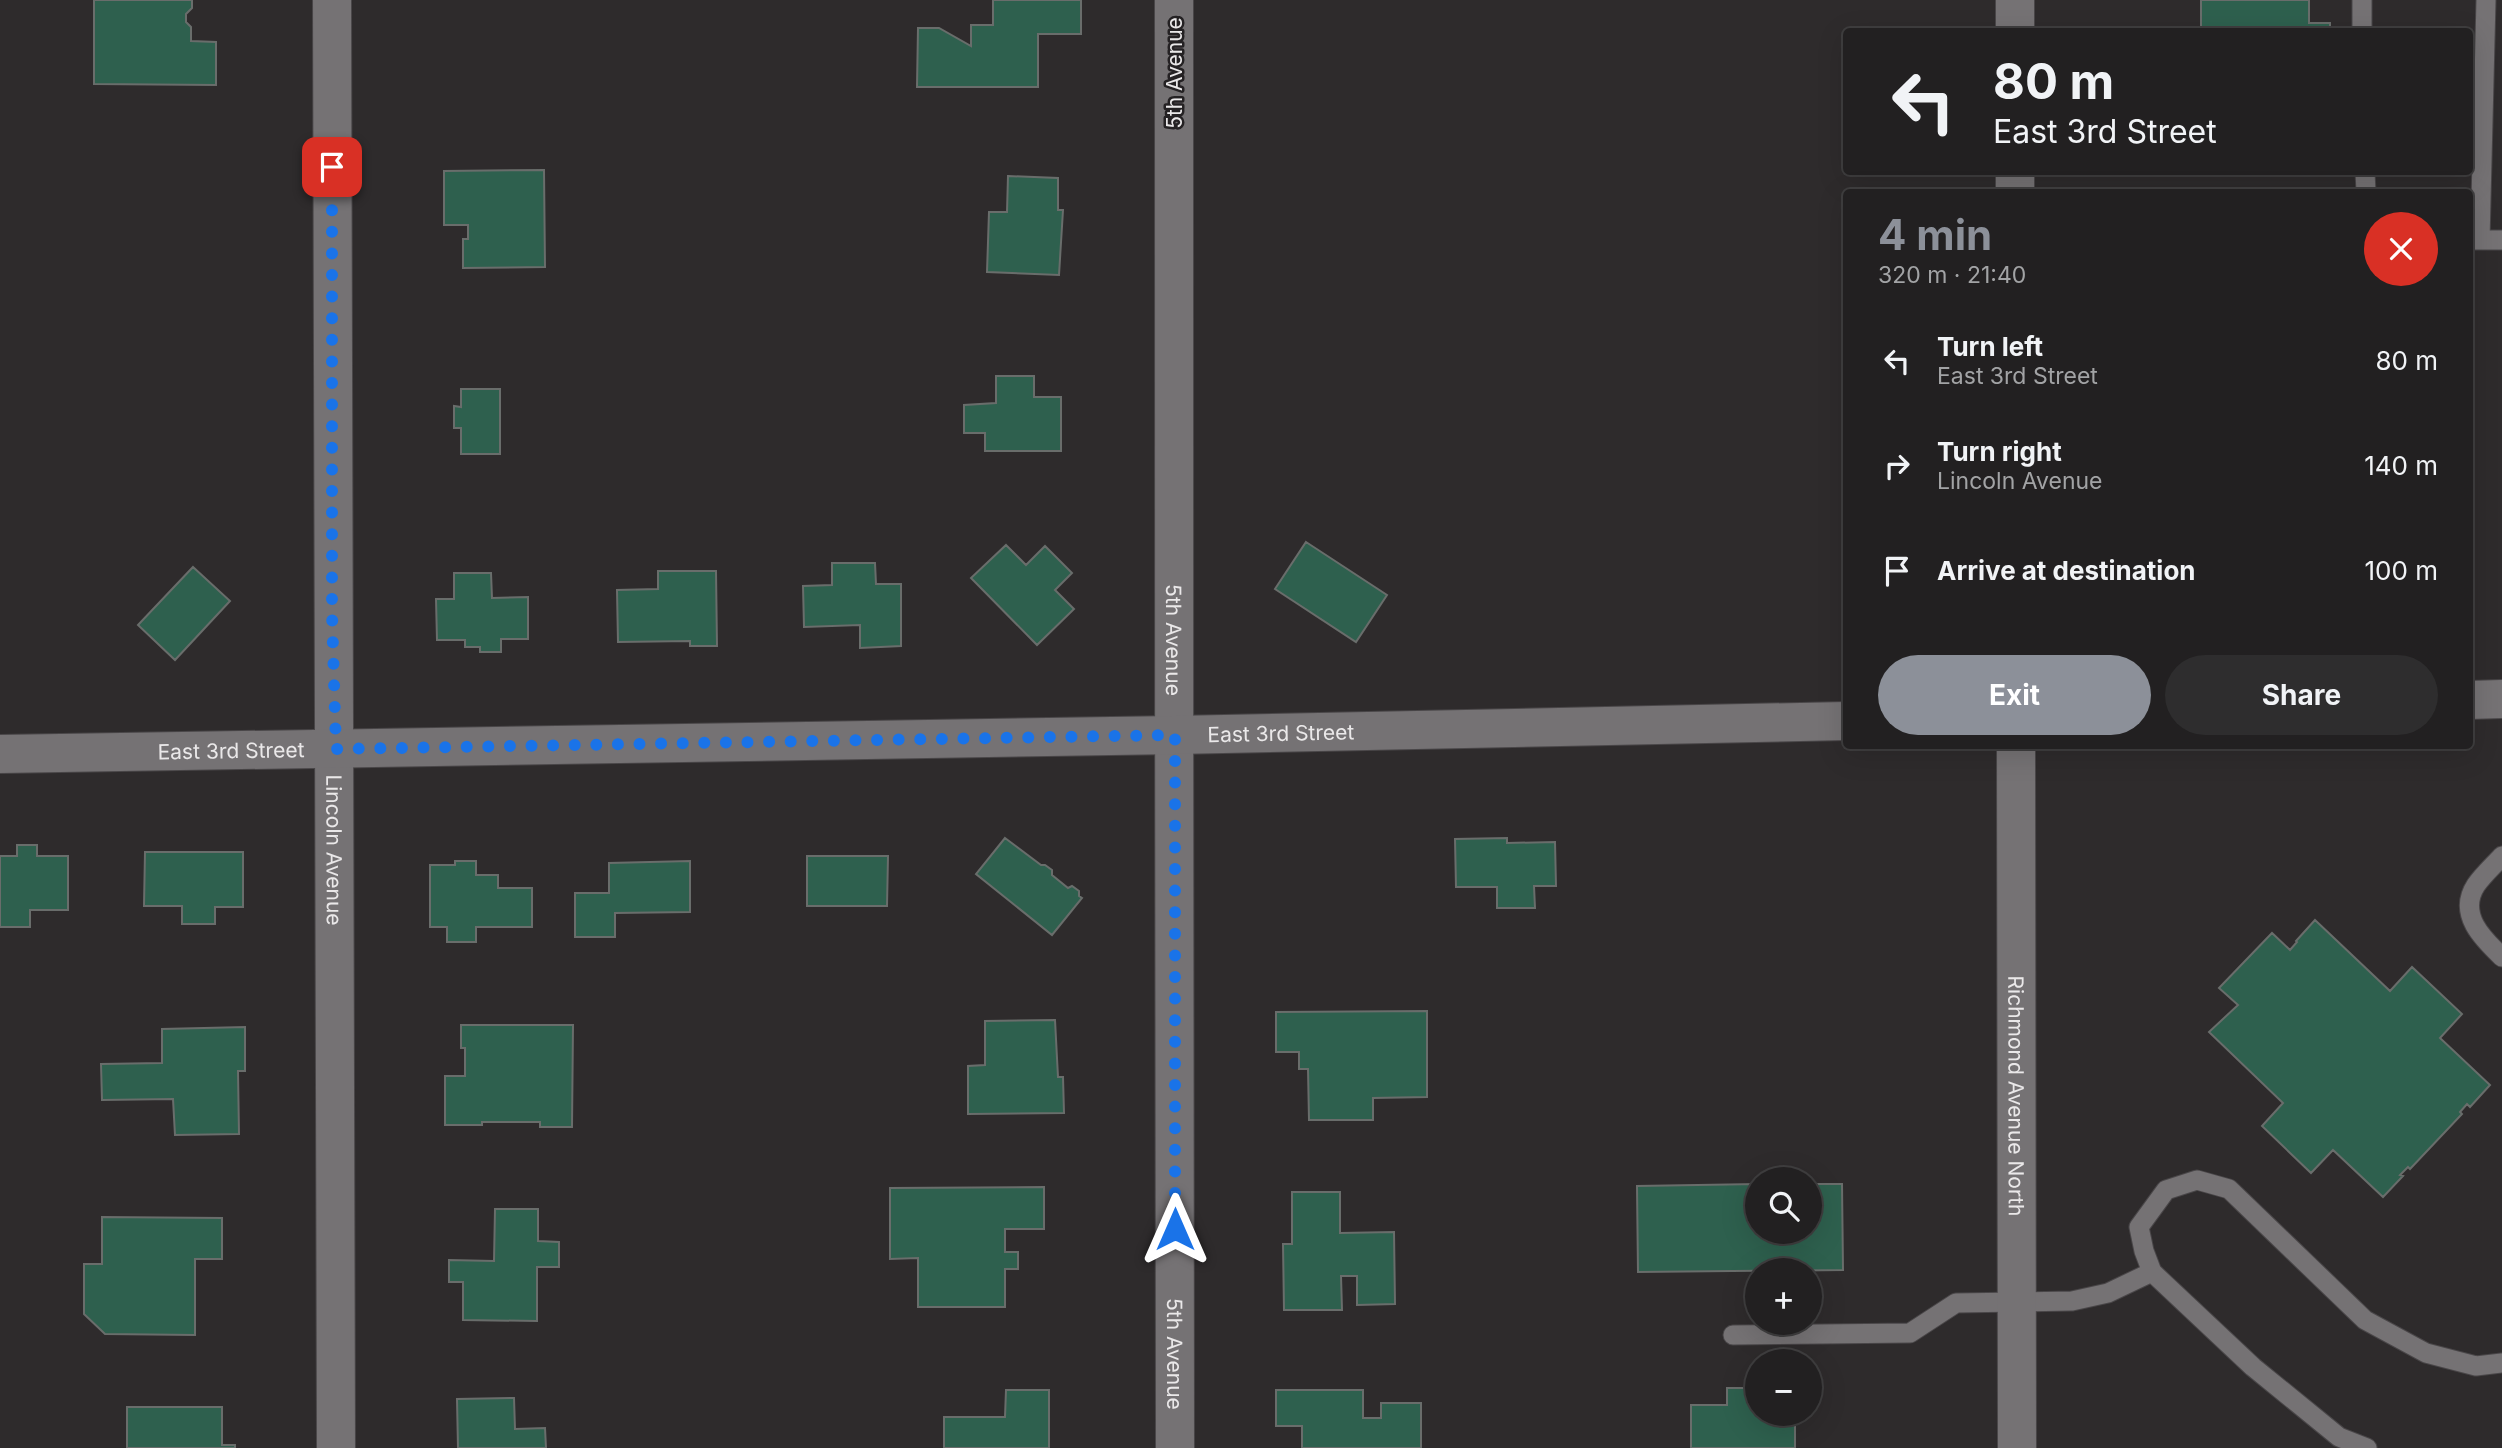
<!DOCTYPE html>
<html lang="en">
<head>
<meta charset="utf-8">
<style>
	body { margin:0; font-family:Inter,sans-serif; background:#2e2d2e; color:#f1f3f6; height:100vh; display:flex; flex-direction:column; font-size:26px; white-space:nowrap }
	* { box-sizing:border-box; margin:0 }
	p { font-size:23px; color:#a2a3a5 }
	.icon { flex:none; width:38px; height:38px; fill:none; stroke:currentColor; stroke-width:2; stroke-linecap:round; stroke-linejoin:round }
	.map { position:relative; flex:1; overflow:hidden }
	.details { position:absolute; left:1843px; top:189px; width:630px; height:560px; display:flex; flex-direction:column; background:#222021; border-radius:7px; box-shadow:0 7px 28px #0002,0 0 0 2px #3f3e3f }
	.details>* { flex:none }
	.hud { position:absolute; left:1843px; top:28px; width:630px; height:147px; border-radius:7px; box-shadow:0 7px 28px #0002,0 0 0 2px #3f3e3f; background:#222021; color:#f1f3f6; overflow:hidden }
	.fabs { position:absolute; left:1745px; top:1167px; display:grid; gap:14px }
	.fabs a { display:grid; place-items:center; width:77px; height:77px; border-radius:50%; background:#222021; box-shadow:0 7px 28px #0002,0 0 0 2px #3f3e3f; font-size:35px }
	.pin { position:absolute; display:grid; place-items:center; width:60px; height:60px; color:#fff; margin:-30px; border-radius:14px; box-shadow:0 4px 10px #0006 }
	.me { position:absolute; width:77px; margin:-38px; rotate:0deg; stroke-linejoin:round; filter:drop-shadow(0 0 5px #0008) }
	.turn { display:flex; align-items:center; gap:24px; height:147px; padding:0 35px; font-size:32px }
	.turn .icon { width:91px; height:91px; stroke-width:2.5 }
	.turn b { display:block; font-size:49px; line-height:60px }
	.round { display:grid; place-items:center; flex:none; width:74px; height:74px; border-radius:37px; background:#2e2d2e }
	.overview { display:flex; align-items:center; justify-content:space-between; height:119px; padding:0 35px }
	h1 { font-size:42px; font-weight:700; line-height:52px; color:#8c9099 }
	.button { display:flex; gap:14px; margin-top:auto; padding:14px 35px }
	.button a { flex:1; height:80px; border-radius:42px; background:#8c9099; color:#fff; font-size:28px; font-weight:700; line-height:80px; text-align:center }
	.button a+a { background:#2e2d2e; color:#f1f3f6 }
	ul { padding:0; list-style:none }
	li { display:flex; align-items:center; gap:21px; height:105px; padding:0 35px }
	li div { flex:1 }
	li b { display:block; font-size:26px }
	li em { font-style:normal }
	.map>svg:first-child { display:block }
	.building { fill:#2e604e; stroke:#696d6b; stroke-width:2 }
	.lines { fill:none; stroke-linecap:round; stroke-linejoin:round }
	.lane-casing { stroke:#494648; stroke-width:21 }
	.street-casing { stroke:#494648; stroke-width:40 }
	.secondary-casing { stroke:#494648; stroke-width:40 }
	.lane { stroke:#757274; stroke-width:19 }
	.street { stroke:#757274; stroke-width:38 }
	.secondary { stroke:#757274; stroke-width:38 }
	.route { stroke:#1a73e8; stroke-width:12; stroke-dasharray:0 21.6 }
	.labels { text-anchor:middle; dominant-baseline:central; stroke-width:5; stroke-linejoin:round; paint-order:stroke }
	.street-label { font-size:21px; fill:#eae8e9; stroke:#242123 }
</style>
</head>
<body>
<div class="map">
<svg width="2502" height="1448" viewBox="0 0 2502 1448">
	<rect width="100%" height="100%" fill="#2e2b2c"/>
	<path class="building" d="M94,0H192V8L186,14V22L191,27V41L216,42V85L94,84Z
		M993,0H1081V34H1038V87H917L918,28H939L971,46V25H993Z
		M2201,0H2309V23H2330V32H2201Z
		M544,170L545,267L463,268V239H468V225H444V171Z
		M1008,176L1058,178V210H1063L1059,275L987,272L989,212H1007Z
		M996,376H1034V397H1061V451H985V433H964V405L996,403Z
		M461,389H500V454H461V428H454V406L461,407Z
		M1306,542L1387,595L1356,642L1275,589Z
		M1006,545L1026,565L1045,546L1072,573L1055,590L1074,609L1037,645L971,578Z
		M832,563H875L876,584H901V646L860,648V625L804,627L803,586L832,585Z
		M193,567L230,601L175,660L138,625Z
		M658,571H716L717,646H690V641L618,642L617,590L658,589Z
		M454,573H491L492,598L528,597V639H501V652H480V647H465V640H437L436,599H454Z
		M1005,838L1041,865H1045L1052,870V875L1068,888L1072,886L1079,891V896L1082,898L1052,935L976,874Z
		M1507,838V843L1555,842L1556,886H1534L1535,908H1497V887H1456L1455,839Z
		M17,845H37V856H68V910H30V927H0V856H17Z
		M145,852H243V907H215V924H182V906H144Z
		M807,856H888L887,906H807Z
		M455,861H476V875H498V888H532V927H476V942H447V927H430V865H455Z
		M690,861V912L615,913V937H575V893H609V863Z
		M2315,920L2390,991L2412,967L2462,1014L2440,1038L2490,1085L2470,1107L2467,1104L2460,1112L2462,1114L2410,1169L2408,1167L2400,1175L2403,1176L2383,1197L2333,1150L2311,1173L2262,1126L2283,1103L2209,1032L2238,1005L2219,988L2272,933L2290,950L2297,942L2296,941Z
		M1427,1011V1097L1373,1098V1120H1309L1308,1069H1299V1052H1276V1012Z
		M1055,1020L1058,1077H1063L1064,1113L968,1114V1066L985,1065V1021Z
		M461,1025H573L572,1127H540V1122H482V1125H445V1076H465V1048H461Z
		M245,1027V1071H238L239,1134L175,1135L173,1099L102,1100L101,1064L162,1063V1029Z
		M1757,1184V1232H1810V1184H1842L1843,1270L1638,1272L1637,1186Z
		M1044,1187V1229H1005V1252H1018V1269H1005V1307H918V1258L890,1259V1188Z
		M1292,1192H1340V1233L1394,1232L1395,1304L1357,1305V1276H1341L1342,1310H1284L1283,1244H1292Z
		M495,1209H538V1241L559,1242V1267H537V1321L463,1320V1282H449V1260L494,1261Z
		M102,1217L222,1218V1259H195V1335L105,1334L84,1314V1264H102Z
		M1727,1388H1757V1414H1795V1448H1691V1405H1727Z
		M1006,1390H1049V1448H944V1417H1005Z
		M1276,1390H1363V1418H1381V1403H1421V1448H1302V1426H1276Z
		M514,1398L515,1429L545,1428L546,1448H458L457,1399Z
		M127,1407H222V1445H235V1448H127Z"/>
	<g class="lines">
		<g class="lane-casing">
			<path id="lane" d="M2362,0V32
				M2365,172L2366,192
				M2469,240H2502
				M2480,240L2486,0
				M2502,856C2494,865 2483,875 2476,885C2457,914 2483,939 2502,957
				M1733,1335L1910,1333L1956,1303L2072,1301L2108,1293L2152,1272
				M2367,1448L2339,1437L2253,1367L2152,1272L2144,1251L2139,1227L2166,1190L2197,1180L2229,1189L2365,1320L2426,1353L2476,1366L2502,1363"/>
		</g>
		<g class="street-casing">
			<g id="street">
				<path id="s1" d="M332,0C332,483 336,965 336,1448"/>
				<path id="s2" d="M1174,0C1173,483 1175,965 1175,1448"/>
				<path d="M2469,700L2502,699"/>
				<path id="s3" d="M0,754L1175,735L1846,721"/>
			</g>
		</g>
		<g class="secondary-casing">
			<g id="secondary">
				<path d="M2015,0V32"/>
				<path d="M2015,172V192"/>
				<path id="s4" d="M2016,746L2017,1448"/>
			</g>
		</g>
		<use href="#lane" class="lane"/>
		<use href="#street" class="street"/>
		<use href="#secondary" class="secondary"/>
	</g>
	<g class="lines">
		<path class="route" d="M332,167V613L336,749L1175,735V1229"/>
	</g>
	<g class="labels">
		<g class="street-label">
			<text transform="translate(1174 73) rotate(-90)">5th Avenue</text>
			<text stroke="none"><textPath href="#s2" startOffset="640">5th Avenue</textPath></text>
			<text stroke="none"><textPath href="#s3" startOffset="1281">East 3rd Street</textPath></text>
			<text stroke="none"><textPath href="#s3" startOffset="231">East 3rd Street</textPath></text>
			<text stroke="none"><textPath href="#s1" startOffset="850">Lincoln Avenue</textPath></text>
			<text stroke="none"><textPath href="#s4" startOffset="350">Richmond Avenue North</textPath></text>
			<text stroke="none"><textPath href="#s2" startOffset="1354">5th Avenue</textPath></text>
		</g>
	</g>
</svg>
<div class="fabs">
<a><svg class="icon" aria-label="search" viewBox="0 0 24 24"><circle cx="10" cy="10" r="6"/><path d="M15 15l6 6"/></svg></a>
<a>+</a>
<a>−</a>
</div>
<div class="pin" style="left:332px;top:167px;background:#d93025"><svg class="icon" aria-label="arrive" viewBox="0 0 24 24"><path d="M6 21V4h12l-3 4 3 4H6"/></svg></div>
<svg class="me" style="left:1175px;top:1229px" viewBox="-20 -20 40 40"><path d="M0-17L14 15 0 8-14 15z" fill="#1a73e8" stroke="#fff" stroke-width="4"/></svg>
<div class="hud">
<div class="turn"><svg class="icon" aria-label="left" viewBox="0 0 24 24"><path d="M17 20v-9H6M10 6l-5 5 5 5"/></svg><div><b>80 m</b>East 3rd Street</div></div>
</div>
<section class="details">
<div class="overview"><div><h1>4 min</h1><p>320 m · 21:40</p></div><a class="round" style="background:#d93025;color:#fff"><svg class="icon" aria-label="close" viewBox="0 0 24 24"><path d="M6 6l12 12M18 6L6 18"/></svg></a></div>
<ul>
<li><svg class="icon" aria-label="left" viewBox="0 0 24 24"><path d="M17 20v-9H6M10 6l-5 5 5 5"/></svg><div><b>Turn left</b><p>East 3rd Street</p></div><em>80 m</em></li>
<li><svg class="icon" aria-label="right" viewBox="0 0 24 24"><path d="M7 20v-9h11M14 6l5 5-5 5"/></svg><div><b>Turn right</b><p>Lincoln Avenue</p></div><em>140 m</em></li>
<li><svg class="icon" aria-label="arrive" viewBox="0 0 24 24"><path d="M6 21V4h12l-3 4 3 4H6"/></svg><div><b>Arrive at destination</b></div><em>100 m</em></li>
</ul>
<div class="button"><a>Exit</a><a>Share</a></div>
</section>
</div>
</body>
</html>
